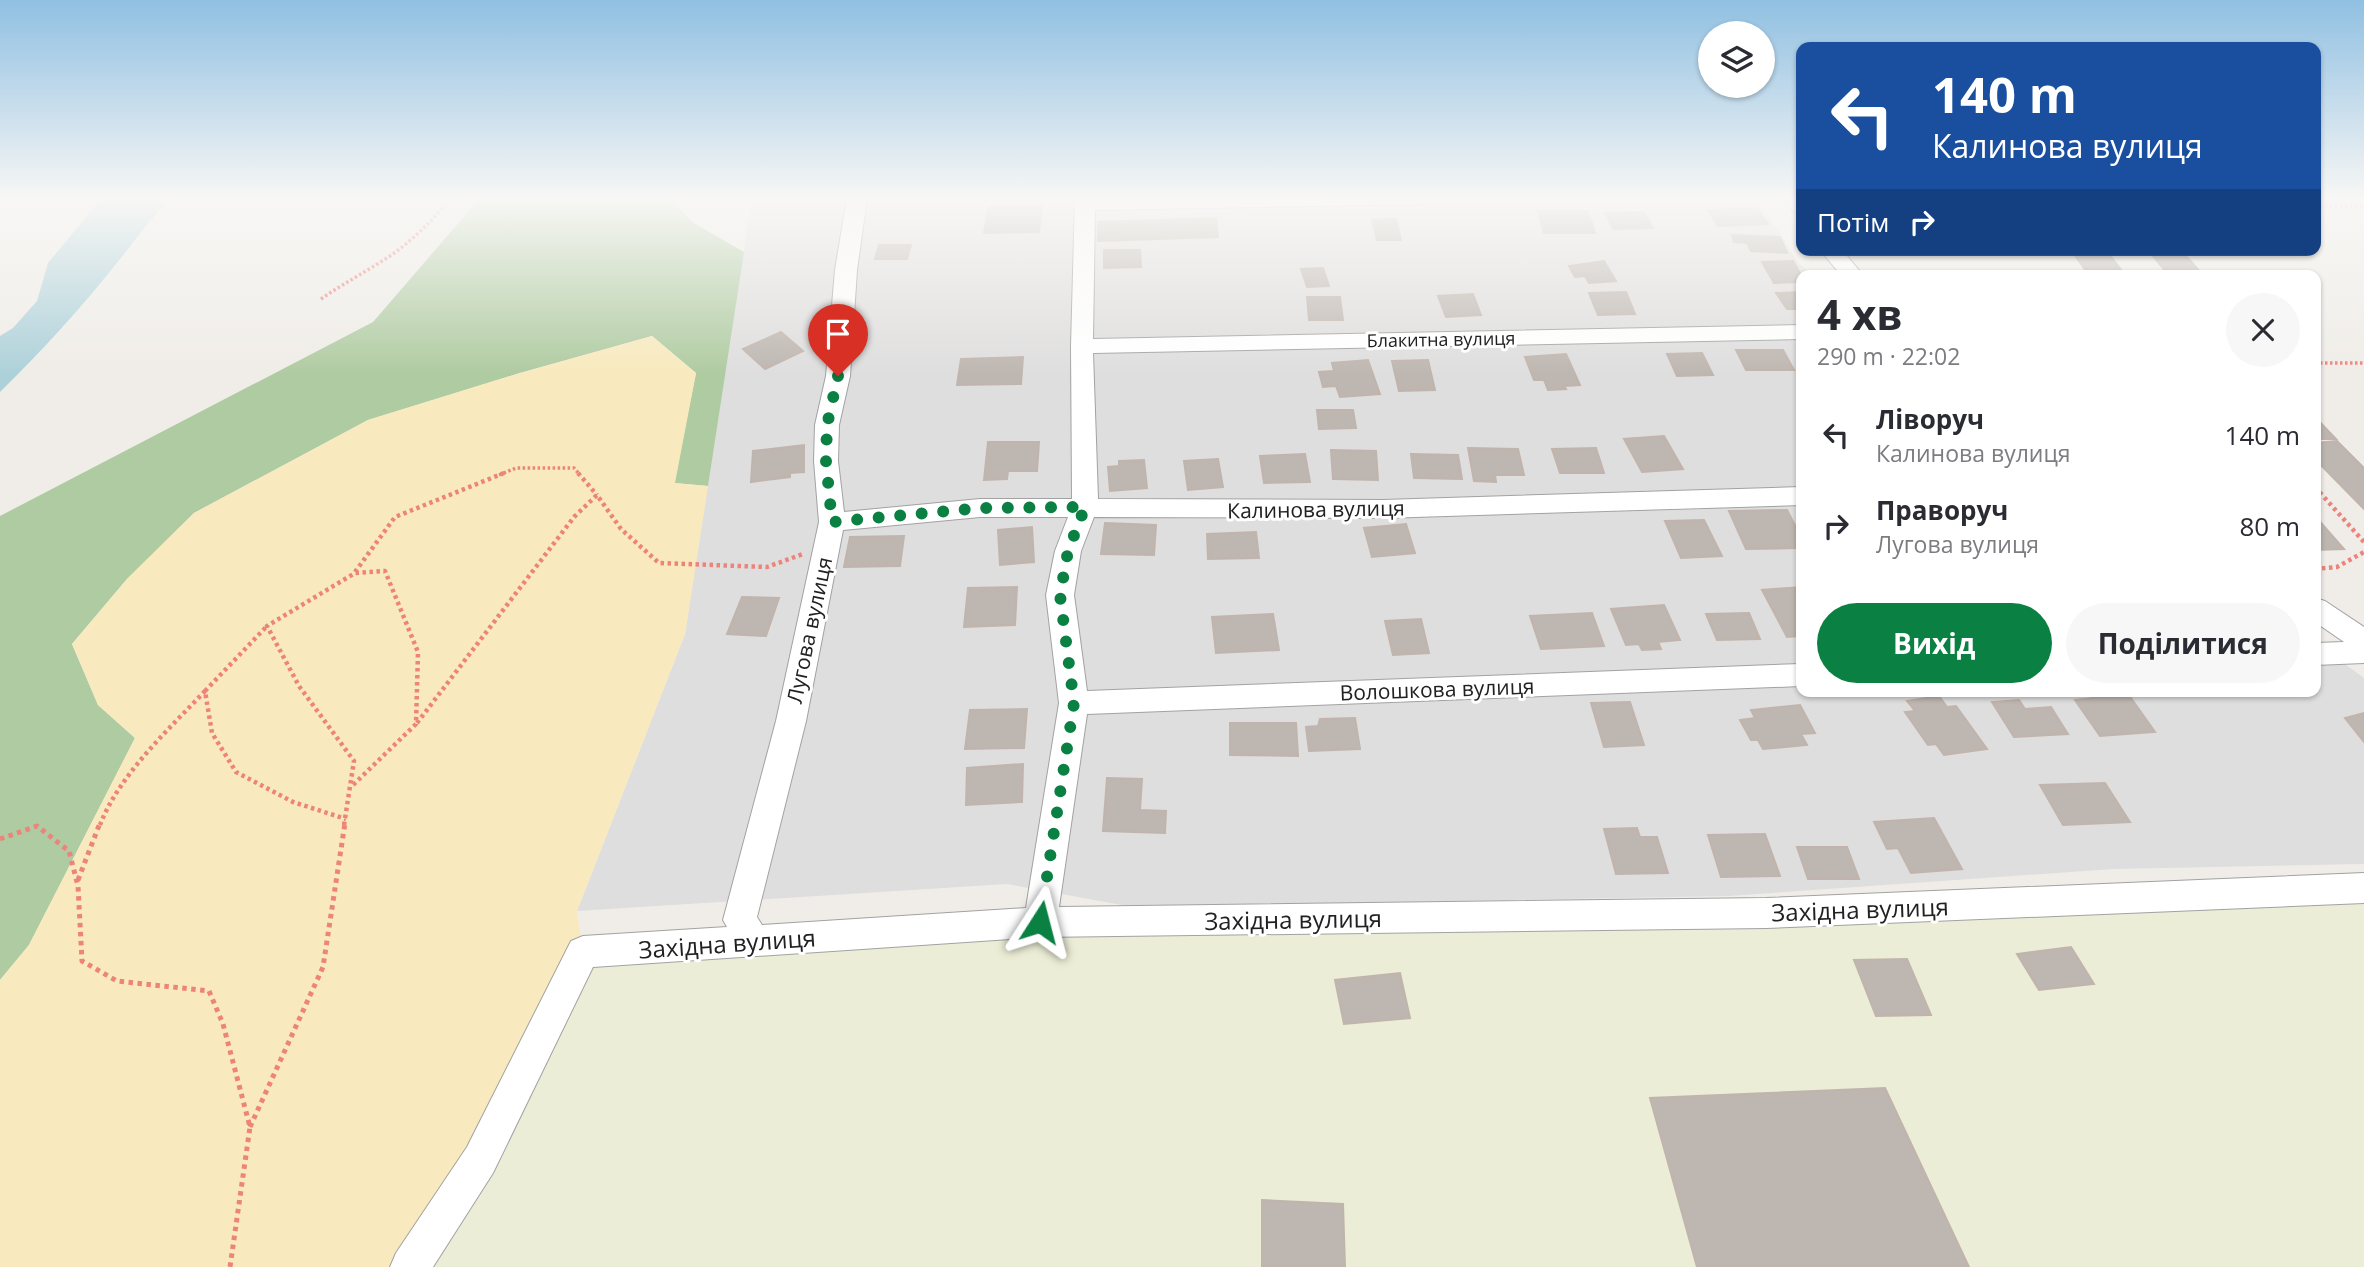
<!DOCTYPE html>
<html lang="uk">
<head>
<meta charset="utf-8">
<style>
	body { margin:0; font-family:"Open Sans",sans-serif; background:#f7f7f7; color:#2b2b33; height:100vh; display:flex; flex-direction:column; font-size:26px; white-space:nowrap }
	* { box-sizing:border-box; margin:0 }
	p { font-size:23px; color:#7c7c81 }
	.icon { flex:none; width:38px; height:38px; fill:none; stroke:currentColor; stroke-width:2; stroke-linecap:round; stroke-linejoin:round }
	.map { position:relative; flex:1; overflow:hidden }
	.sheet { position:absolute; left:1796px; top:270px; width:525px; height:427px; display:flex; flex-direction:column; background:#fff; border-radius:14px; box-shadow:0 2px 5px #0004 }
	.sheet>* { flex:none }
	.hud { position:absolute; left:1796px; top:42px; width:525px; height:214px; border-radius:14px; box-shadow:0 2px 5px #0004; background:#1a4fa0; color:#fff; overflow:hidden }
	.tools { position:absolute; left:1698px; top:21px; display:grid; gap:14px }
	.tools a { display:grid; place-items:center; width:77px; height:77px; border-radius:50%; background:#fff; box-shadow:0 2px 5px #0004; font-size:35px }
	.pin { position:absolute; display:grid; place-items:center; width:60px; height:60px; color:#fff; margin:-72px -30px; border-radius:50% 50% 50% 0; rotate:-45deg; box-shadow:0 0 7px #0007 }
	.pin .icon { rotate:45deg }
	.me { position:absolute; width:77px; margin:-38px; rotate:9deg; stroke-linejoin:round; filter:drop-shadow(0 0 5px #0008) }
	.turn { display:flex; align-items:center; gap:24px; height:147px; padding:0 21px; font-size:32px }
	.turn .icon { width:91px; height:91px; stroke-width:2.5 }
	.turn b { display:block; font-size:49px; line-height:60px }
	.then { display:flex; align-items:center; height:66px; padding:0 21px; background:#0003; gap:14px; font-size:26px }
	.round { display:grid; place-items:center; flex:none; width:74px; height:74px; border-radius:37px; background:#f7f7f7 }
	.summary { display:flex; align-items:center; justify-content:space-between; height:119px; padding:0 21px }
	h1 { font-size:42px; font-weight:700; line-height:52px }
	.cta { display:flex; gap:14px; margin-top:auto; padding:14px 21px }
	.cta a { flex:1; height:80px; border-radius:42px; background:#0b8043; color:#fff; font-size:28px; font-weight:700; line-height:80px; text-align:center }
	.cta a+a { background:#f7f7f7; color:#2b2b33 }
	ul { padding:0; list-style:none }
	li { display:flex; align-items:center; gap:21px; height:91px; padding:0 21px }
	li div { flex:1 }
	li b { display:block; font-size:26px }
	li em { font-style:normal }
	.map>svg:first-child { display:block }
	.residential { fill:#dfdede }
	.farmland { fill:#ecedd6 }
	.forest { fill:#afcba1 }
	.sand { fill:#f8eabe }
	.water { fill:#add1d9 }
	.building { fill:#bdb6b1; stroke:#c1b4ac; stroke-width:2 }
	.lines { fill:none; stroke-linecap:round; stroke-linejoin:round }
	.street-casing { stroke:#a2a2a2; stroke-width:2 }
	.path-far2 { stroke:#ed847c; stroke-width:3.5; stroke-dasharray:2.5 2.5; stroke-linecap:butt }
	.path-far1 { stroke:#ed847c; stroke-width:4.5; stroke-dasharray:3.5 3.5; stroke-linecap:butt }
	.path { stroke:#ed847c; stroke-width:5; stroke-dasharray:4.5 4.5; stroke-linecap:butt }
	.street { fill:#fff; fill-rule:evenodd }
	.route { stroke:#0b8043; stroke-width:12; stroke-dasharray:0 21.6 }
	.labels { text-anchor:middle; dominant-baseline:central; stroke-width:6; stroke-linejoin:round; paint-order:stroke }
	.far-street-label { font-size:18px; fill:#212121; stroke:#fff }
	.street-label { font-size:21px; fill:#212121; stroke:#fff }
	.near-street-label { font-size:24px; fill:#212121; stroke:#fff }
</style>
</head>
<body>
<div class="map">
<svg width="2364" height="1267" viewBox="0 0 2364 1267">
	<rect width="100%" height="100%" fill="#f0ede8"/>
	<path class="residential" d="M752,198H1757L1799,264L1814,275H1801V691H2315V642L2364,678V864L2114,869L1729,896L1133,907L1007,884L577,911L685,634Z"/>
	<path class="farmland" d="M2364,884V1267H410L583,952Z"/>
	<path class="forest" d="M480,198H670L692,222L744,252L708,486L674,483L696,373L652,336L520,373L368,420L194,513L127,579L72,644L98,705L135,738L29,945L0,980V516L373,322Z"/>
	<path class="sand" d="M652,336L696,373L675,483L708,486L685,634L577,911L583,952L410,1267H0V980L29,945L135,738L98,705L72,644L127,579L194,513L368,420L520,373Z"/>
	<path class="water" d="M102,198H172C150,218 135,241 116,264C81,308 41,352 0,392V336L13,328L37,301L48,263Z"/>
	<path class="building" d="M2315,198H2363L2364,200H2315Z
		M1042,206L1039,232L984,233L988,207Z
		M1757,208L1768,224L1718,226L1708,210Z
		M1538,211H1588L1595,233H1544Z
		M1644,212L1653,228L1613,229L1605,213Z
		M1216,218L1218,237L1098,241V222Z
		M1396,219L1401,240H1377L1372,220Z
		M1732,235L1780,237L1787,253L1751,251L1747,243L1734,242Z
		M879,245H911L907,259H875Z
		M1104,250H1140L1141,267L1104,268Z
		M2071,250H2106L2125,275H2089Z
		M2148,250H2181L2201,273H2167Z
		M1604,261L1616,281L1589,283L1585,276L1575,277L1569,266Z
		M1793,261L1801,275V282L1774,283L1762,262Z
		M1323,268L1329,286L1307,287L1301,269Z
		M1626,292L1635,314L1598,315L1589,293Z
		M1801,292V309H1787L1776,293Z
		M1473,294L1481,315L1446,317L1438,296Z
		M1307,297H1340L1343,320H1309Z
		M781,332L803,351L765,369L743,349Z
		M1736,350H1783L1794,370H1746Z
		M1702,353L1713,375L1677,376L1667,354Z
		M1566,354L1580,385L1564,386L1566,389L1548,390L1544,380H1534L1525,357Z
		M1023,357L1021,384L957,385L961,359Z
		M1368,360L1380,394L1340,397L1336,386L1323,387L1319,372L1334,371L1332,363Z
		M1428,360L1435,390L1399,391L1392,361Z
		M1317,410H1353L1356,428L1319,429Z
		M2315,417L2336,439H2315Z
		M1664,436L1683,469L1642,472L1624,439Z
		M2337,441L2364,468V509L2315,459V443Z
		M988,442H1039L1037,471H1008L1007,479L984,480Z
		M804,445V472L790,473V477L751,482L753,451Z
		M1468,448L1518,449L1524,475H1495L1496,482L1474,481Z
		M1596,448L1604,473H1560L1552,449Z
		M1331,450L1376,451L1378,480L1333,479Z
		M1305,454L1310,482L1264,483L1260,456Z
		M1411,454L1458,455L1462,479L1414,478Z
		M1218,459L1223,487L1188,490L1184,461Z
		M1144,460L1147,488L1110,491L1108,467L1119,466V461Z
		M1787,510L1801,537V548L1746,549L1729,511Z
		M2315,516L2344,549L2315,550Z
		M1704,520L1722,556L1681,558L1665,521Z
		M1105,523L1156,525L1154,555L1101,554Z
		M1406,524L1415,553L1372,557L1364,528Z
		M1032,527L1034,562L1000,565L998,530Z
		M1256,532L1259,558L1208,559L1207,534Z
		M904,536L900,566L844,567L850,537Z
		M1017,587L1015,625L964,627L968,588Z
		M1801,587V636L1787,637L1762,590Z
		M742,597L779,598L766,636L727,634Z
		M1664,605L1680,640L1658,642L1661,649L1642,650L1639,644L1626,645L1611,609Z
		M1592,613L1604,646L1541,649L1530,616Z
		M1749,613L1760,639L1717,640L1706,614Z
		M1273,614L1279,650L1216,653L1212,617Z
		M1421,619L1429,653L1393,655L1385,621Z
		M2126,691L2155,732L2100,736L2075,700L2093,698L2089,692Z
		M1939,696L1947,707L1956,706L1987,749L1944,755L1936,744L1928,745L1905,712L1915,711L1907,701Z
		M2019,700L2025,709L2051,707L2068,734L2014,737L1992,702Z
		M1630,702L1644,745L1604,747L1591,703Z
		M1800,705L1815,733L1801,734L1807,745L1763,749L1758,740H1751L1740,720L1755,718L1751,710Z
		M1027,709L1024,748L965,749L970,710Z
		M2364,713V742L2345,718Z
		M1355,718L1360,749L1309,751L1306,727L1318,726L1320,719Z
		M1230,723H1296L1298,756L1230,755Z
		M1023,764L1022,802L966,805L967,768Z
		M1107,778L1142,779L1140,810L1166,811L1165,833L1103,831Z
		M2105,783L2130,822L2063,825L2040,785Z
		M1934,818L1962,869L1911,873L1898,848L1887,849L1874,822Z
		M1637,828L1640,837H1657L1668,873L1616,874L1604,829Z
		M1765,834L1780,876L1721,877L1708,835Z
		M1797,847H1847L1859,879H1808Z
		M2071,947L2094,984L2039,990L2017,954Z
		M1907,959L1931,1015L1876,1016L1854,960Z
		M1400,973L1410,1018L1344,1024L1335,980Z
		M1885,1088L1969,1267H1697L1650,1098Z
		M1262,1200L1343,1204L1345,1267H1262Z"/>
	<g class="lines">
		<g class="street-casing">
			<path id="street" d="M847,198H867L857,270L850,376L839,425L838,461L844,512L980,499H1072L1071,346L1075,198H1430L1427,202L1420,204L1095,210L1093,339L1801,325V339L1093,353L1098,499L1383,500L1801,487V505L1383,518L1094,517L1081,551L1074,595L1087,691L1801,664V686L1087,714L1059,907L1766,898L2364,873V903L1766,928L1040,937L593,967L493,1173L433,1267H390L396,1253L467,1147L571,941L583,936L727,927L723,920L776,721L819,522L814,461L815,425L826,376L835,270ZM980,517H1068L1055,551L1046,595L1059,703L1026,908L762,925L757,917L806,721L843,530Z
				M1784,198H1801V214L1794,212Z
				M1820,250H1842L1863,275H1841Z
				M2315,598L2325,601L2364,627V663L2315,665V643L2344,642L2315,622Z"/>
		</g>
		<path class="path-far2" d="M2315,206H2364
			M321,299C341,285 362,274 382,261C409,245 431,221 452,198
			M2315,363H2364
			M499,475L516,468H574L580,475"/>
		<path class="path-far1" d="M578,473L597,495
			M2315,487L2364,542
			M2315,569L2337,567L2364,552
			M355,572L395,517L504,473
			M205,691L267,626
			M417,723L574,517L597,495L621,529L659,563L767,567L803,554
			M100,825C119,775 169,729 205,691L212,733L236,772L293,802L346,819
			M344,825L354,761L299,686L267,626L355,573L385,571L418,652L416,724L351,787"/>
		<path class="path" d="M0,839L37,826L69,851L78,886L82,961L117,981L209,991L223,1024L250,1127L230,1267
			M78,880L100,823
			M250,1127L323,967L345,823"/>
		<use href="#street" class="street"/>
	</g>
	<linearGradient id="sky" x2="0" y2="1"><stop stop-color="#90c0e2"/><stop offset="0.53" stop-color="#f8f7f5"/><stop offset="1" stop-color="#f8f7f5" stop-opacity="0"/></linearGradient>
	<rect width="2364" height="375" fill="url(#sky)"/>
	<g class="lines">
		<path class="route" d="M838,376L827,425L826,461L832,522L980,508L1085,507L1068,551L1060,595L1074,703L1040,922"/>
	</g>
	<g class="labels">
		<g class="far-street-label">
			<text transform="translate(1441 339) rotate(-1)">Блакитна вулиця</text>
		</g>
		<g class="street-label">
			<text transform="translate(1316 509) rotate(-1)">Калинова вулиця</text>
			<text transform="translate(809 630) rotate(-78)">Лугова вулиця</text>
			<text transform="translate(1437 689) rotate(-2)">Волошкова вулиця</text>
		</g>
		<g class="near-street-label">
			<text transform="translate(1860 909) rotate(-2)">Західна вулиця</text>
			<text transform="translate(1293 919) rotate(-1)">Західна вулиця</text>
			<text transform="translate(727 943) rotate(-4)">Західна вулиця</text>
		</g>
	</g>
</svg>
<div class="tools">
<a><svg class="icon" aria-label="layers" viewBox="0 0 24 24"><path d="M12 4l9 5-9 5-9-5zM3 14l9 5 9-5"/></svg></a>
</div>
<div class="pin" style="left:838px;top:376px;background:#d93025"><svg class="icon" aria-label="arrive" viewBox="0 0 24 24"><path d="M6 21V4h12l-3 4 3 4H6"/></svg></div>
<svg class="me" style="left:1040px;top:922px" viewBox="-20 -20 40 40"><path d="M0-17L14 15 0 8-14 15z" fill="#0b8043" stroke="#fff" stroke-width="4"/></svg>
<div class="hud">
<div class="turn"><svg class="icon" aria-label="left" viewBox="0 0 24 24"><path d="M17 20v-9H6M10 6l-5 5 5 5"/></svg><div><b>140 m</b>Калинова вулиця</div></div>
<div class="then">Потім<svg class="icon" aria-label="right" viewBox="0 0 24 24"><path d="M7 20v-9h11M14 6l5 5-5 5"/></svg></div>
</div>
<section class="sheet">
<div class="summary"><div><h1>4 хв</h1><p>290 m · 22:02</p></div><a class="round"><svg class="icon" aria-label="close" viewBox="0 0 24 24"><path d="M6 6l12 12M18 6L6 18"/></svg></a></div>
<ul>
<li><svg class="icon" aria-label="left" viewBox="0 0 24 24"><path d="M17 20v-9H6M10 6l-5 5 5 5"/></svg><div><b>Ліворуч</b><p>Калинова вулиця</p></div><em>140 m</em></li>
<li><svg class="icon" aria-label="right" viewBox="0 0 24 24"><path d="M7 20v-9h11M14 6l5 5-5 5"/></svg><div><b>Праворуч</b><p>Лугова вулиця</p></div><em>80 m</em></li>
</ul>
<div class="cta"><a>Вихід</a><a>Поділитися</a></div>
</section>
</div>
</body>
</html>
